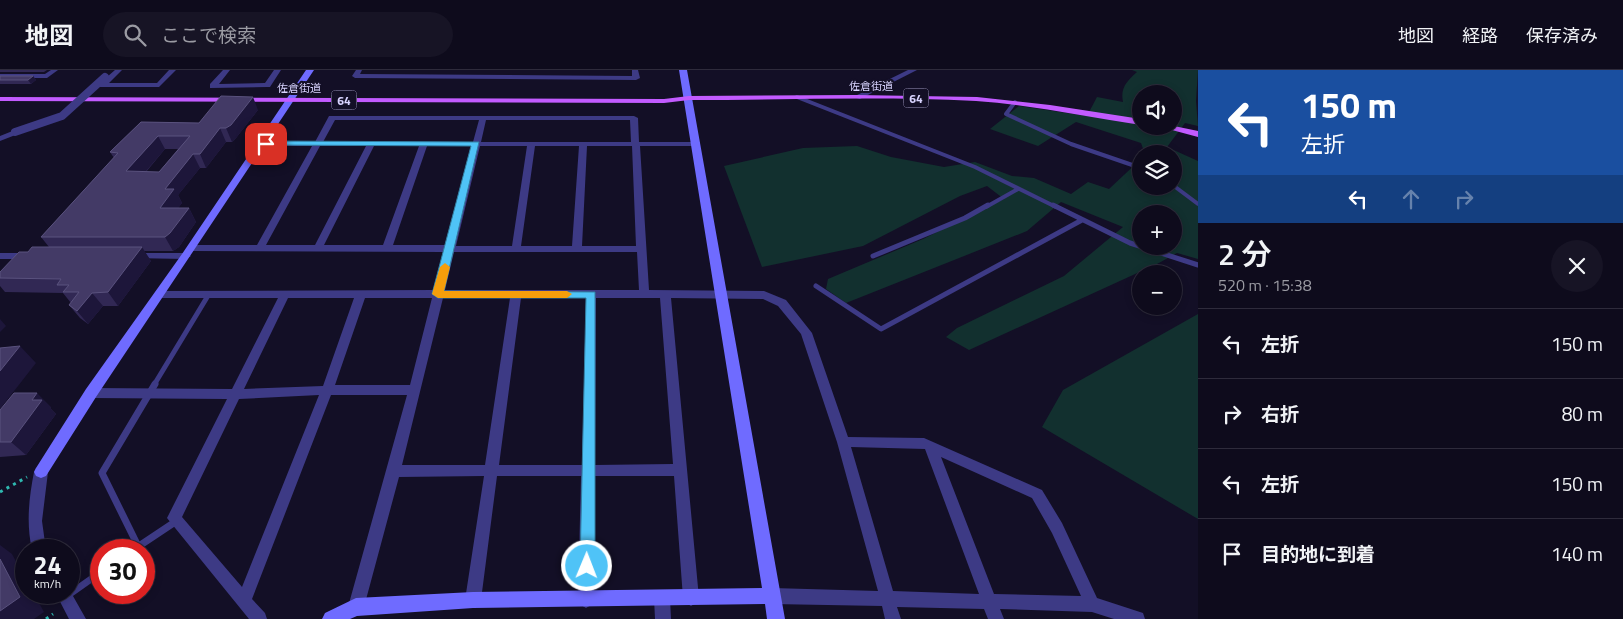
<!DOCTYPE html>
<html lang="ja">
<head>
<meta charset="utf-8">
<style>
	body { margin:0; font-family:"Titillium Web","Noto Sans JP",sans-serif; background:#171425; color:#f1f3f6; height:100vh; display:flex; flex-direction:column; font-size:19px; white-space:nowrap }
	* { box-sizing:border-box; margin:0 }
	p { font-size:16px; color:#9b9ba3 }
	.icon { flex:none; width:28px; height:28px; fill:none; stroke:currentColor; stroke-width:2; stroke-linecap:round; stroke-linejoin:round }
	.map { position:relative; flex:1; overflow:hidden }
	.panel { display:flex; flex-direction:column; background:#0e0b1c; width:425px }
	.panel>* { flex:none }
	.hud { background:#1a4fa0; color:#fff; overflow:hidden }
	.buttons { position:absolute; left:1132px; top:15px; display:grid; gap:10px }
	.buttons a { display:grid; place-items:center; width:50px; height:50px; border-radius:50%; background:#0e0b1c; box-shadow:0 2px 8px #0003,0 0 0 1px #2e2b3b; font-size:25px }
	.speed { position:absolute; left:15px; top:469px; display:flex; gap:10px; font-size:25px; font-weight:700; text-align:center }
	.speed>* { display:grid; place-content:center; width:65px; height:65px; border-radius:50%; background:#0e0b1c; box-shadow:0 2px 8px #0003,0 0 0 1px #2e2b3b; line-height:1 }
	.speed small { font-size:12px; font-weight:400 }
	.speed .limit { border:8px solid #d22; background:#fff; color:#111 }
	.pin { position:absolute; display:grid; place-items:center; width:42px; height:42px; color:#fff; margin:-21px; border-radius:10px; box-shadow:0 2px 8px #0006 }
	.me { position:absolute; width:55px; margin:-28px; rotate:1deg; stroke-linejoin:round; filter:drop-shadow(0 0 4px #0008) }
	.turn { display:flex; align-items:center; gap:18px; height:105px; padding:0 20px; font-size:22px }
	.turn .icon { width:65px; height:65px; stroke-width:2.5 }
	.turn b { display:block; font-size:35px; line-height:42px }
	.lanes { display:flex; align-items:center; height:48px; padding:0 20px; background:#0003; justify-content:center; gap:25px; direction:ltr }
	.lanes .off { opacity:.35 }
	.round { display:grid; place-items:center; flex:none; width:52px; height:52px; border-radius:26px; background:#171425 }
	.overview { display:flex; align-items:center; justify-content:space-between; height:85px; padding:0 20px }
	h1 { font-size:30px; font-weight:600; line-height:38px }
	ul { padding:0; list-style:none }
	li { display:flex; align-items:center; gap:15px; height:70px; padding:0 20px; border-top:1px solid #2e2b3b }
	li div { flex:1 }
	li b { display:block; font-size:19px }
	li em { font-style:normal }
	header { display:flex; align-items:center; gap:30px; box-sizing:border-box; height:70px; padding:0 25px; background:#0e0b1c; border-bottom:1px solid #2e2b3b }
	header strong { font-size:24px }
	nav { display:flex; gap:28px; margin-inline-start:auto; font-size:18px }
	.search { width:350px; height:45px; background:#171425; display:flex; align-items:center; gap:12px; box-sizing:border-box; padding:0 18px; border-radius:28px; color:#9b9ba3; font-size:19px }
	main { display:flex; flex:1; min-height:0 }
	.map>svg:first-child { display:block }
	.green { fill:#12302f; fill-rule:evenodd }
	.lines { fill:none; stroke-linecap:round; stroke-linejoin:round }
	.path { stroke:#2fb8b0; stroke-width:3; stroke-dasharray:3 4.5; stroke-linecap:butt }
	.lane-far2 { stroke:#3d3a85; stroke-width:4 }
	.lane-far1 { stroke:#3d3a85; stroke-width:5 }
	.lane { stroke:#3d3a85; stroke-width:7 }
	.street { fill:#3d3a85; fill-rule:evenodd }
	.secondary { fill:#6f6bff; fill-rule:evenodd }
	.primary { fill:#c25bff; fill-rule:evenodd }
	.street-bridge { stroke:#3d3a85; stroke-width:8 }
	.wall { fill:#312854; fill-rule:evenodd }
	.shaded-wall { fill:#1d163a }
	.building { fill:#433a66; stroke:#5a527e; fill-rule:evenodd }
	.route { fill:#4fc3f7; stroke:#337fa1 }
	.slow { fill:#f59e0b }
	.labels { text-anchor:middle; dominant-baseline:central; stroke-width:4; stroke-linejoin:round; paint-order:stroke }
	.far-street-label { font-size:11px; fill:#d9d4ff; stroke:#130f26 }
	.shield { fill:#130f26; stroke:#9e99be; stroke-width:1 }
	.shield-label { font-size:12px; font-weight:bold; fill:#d9d4ff }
</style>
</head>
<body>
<header>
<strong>地図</strong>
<div class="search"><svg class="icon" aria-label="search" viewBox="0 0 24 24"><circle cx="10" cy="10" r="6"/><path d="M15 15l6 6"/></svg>ここで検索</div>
<nav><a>地図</a><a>経路</a><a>保存済み</a></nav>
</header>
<main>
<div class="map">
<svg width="1198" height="549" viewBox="0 0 1198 549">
	<rect width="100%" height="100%" fill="#130f26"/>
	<path class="green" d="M1132,0H1198L1196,31L1198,56L1185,53L1167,77L1198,91V189L1177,183L1157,194L969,280L946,267L957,258L1064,206L1123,157L1061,132L1027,161L846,233L826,219L828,209L923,169L1004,129L987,116L960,126L863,176L762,197L724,96L803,78L857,76L891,87L944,97L975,92L1012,106L1034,108L1071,124L1088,112L1109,119L1141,89V116H1174V84H1145L1141,73L1076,52L1038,76L990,59L1019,36L1087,46L1097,27L1123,32C1120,18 1127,11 1137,2ZM1141,24H1174V56H1141ZM1141,144H1174V176H1141Z
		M1198,244V449L1042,357L1063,320Z"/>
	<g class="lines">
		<path class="path" d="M0,422L27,407
			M46,549L53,544"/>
		<path class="lane-far2" d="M797,27L975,97L1056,137
			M1015,32L1006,44L1071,74L1141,98
			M1174,116L1198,134
			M986,137L1018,119"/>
		<path class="lane-far1" d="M1053,135L1130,173L1198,195
			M873,186L965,148L988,135
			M816,216L881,259L1082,150
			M154,315L209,224"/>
		<path class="lane" d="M138,476L102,403L155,314
			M133,480L175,452
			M67,526L101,502"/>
		<path class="street" d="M51,0H58L47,8H0V4H45Z
			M115,0H122L109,13H157L169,0H176L159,17H100V13Z
			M223,0H230L219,14L265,13L274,0H281L270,17H267L210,18V14Z
			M356,0H362L360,4L632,6V0H638L640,8L636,10L355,8L352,6Z
			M908,0H917L860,29L853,27Z
			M329,46H634L638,48L639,72H699L700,74L696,76H640L649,220L764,221L786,230L812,263L848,367L924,368L1042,420L1062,453L1097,528L1143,543L1145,549H1114L1092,542L1000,539L1004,549H988L984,539L897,537L901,549H885L882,536L772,534L767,531L764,526L767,521L772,518L878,521L837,372L801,264L778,236L763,229L671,228L699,528L696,533L691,536L686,533L683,528L674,406H595L594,530L591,535L586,538L581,535L578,530L581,406H497L481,530L478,535L473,538L468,535L465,530L484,406L399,407L364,537L361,542L356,545L351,542L348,537L407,325H331L252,529L265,543L267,549H249L167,448L227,329L91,328L87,326L85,323L87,320L91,318L232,319L278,228H160L156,227L155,224L156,221L434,220L444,182L192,181L187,178L192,175H257L312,76H261L257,74L261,72H315ZM335,50H479L473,72H323ZM486,50H630L631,72H481ZM320,76H366L315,175H266ZM374,76H419L383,175H324ZM427,76H472L446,175H393ZM480,76H527L512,176H456ZM535,76H579L572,176H521ZM587,76H632L636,176H582ZM454,182H637L639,220H445ZM288,228H354L323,316L244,319ZM365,228H432L410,315H335ZM443,228H510L485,395H402ZM521,228H586L582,395H499ZM596,228H660L673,394L595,395ZM319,325L242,517L182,447L239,329ZM851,377L925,379L979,524L893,521ZM941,387L1032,428L1052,463L1081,526L994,524Z
			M15,60H18V64L0,71V66Z
			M0,183H30L35,186L30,189H0Z
			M133,183H186L191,186L186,189L130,188L128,186L130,184Z
			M41,396L46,398L48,402L42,451L46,480H32C26,453 29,428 34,402L36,398Z
			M69,519L86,549H69L55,522H69Z
			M662,520L667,523L670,528L671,549H655L654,528L657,523Z"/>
		<path class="secondary" d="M306,0H314L96,327L46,406L41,408L36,406L34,402L36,398L86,319L182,184Z
			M679,0H687L785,549H767L765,534L473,538L357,546L350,549H322L325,543L356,528L473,522L762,518Z"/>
		<path class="primary" d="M857,25L977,27L1050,35L1141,49V55C1086,47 1032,35 976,31C881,26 785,30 689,30L664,33L0,31V27L664,29L689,26Z
			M1157,56H1174L1198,61V67Z"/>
		<path class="street-bridge" d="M15,62L62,46L105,7"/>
	</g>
	<path class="wall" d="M0,0H47L44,2H0Z
		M0,6H33L36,10L31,14H0Z
		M258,40L236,68L232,72H226L206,98H200L178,125L182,133L178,138H189L196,152L179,177L173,181H144L151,191L118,236H103L88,254L80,248L69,235L71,233L63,223L5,222L0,216V202L49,177L41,167L114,88L110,82L141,52L199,53ZM165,79H178L159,102H146Z
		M51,337L50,338L56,344L26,385L0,387V340Z"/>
	<path class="shaded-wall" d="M33,6L36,10L31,14L28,10Z
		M253,27L258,40L236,68L232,72L226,58Z
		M220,58L226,72L206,98L200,84Z
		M158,66L165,79L134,115L126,101Z
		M193,84L200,98L178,125L182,133L168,152L160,138L165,119Z
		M189,138L196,152L179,177L173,181L165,167Z
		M142,177L151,191L118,236L108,222Z
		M92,223L103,236L88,254L77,241Z
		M0,249L6,256L0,262Z
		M20,276L36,293L0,339V301Z
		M37,323L51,337L50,338L56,344L26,385L11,372L32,330Z
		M0,475L12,484L26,510V522H33L44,542L34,549H0Z"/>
	<path class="building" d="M0,6H33L28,10H0Z
		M221,26L253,27L231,55L226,58H220L200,84H193L165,119H174L160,138H189L170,163L165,167H41L118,83L110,82L141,52L199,53ZM158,66H190L159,102L126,101Z
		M32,177H142L108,222L92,223L77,241L69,235L79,222H63L69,215H57L61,209L0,208V202L19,182H28Z
		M20,276L0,301V278Z
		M14,323H37L32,330H42L11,372H0V340Z
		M0,489L20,527L0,541Z"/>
	<path class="route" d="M266,71L479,72L444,221L595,222V496L592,501L587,503L582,501L580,496L586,228H438L432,224L471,76L263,75V72Z"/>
	<path class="slow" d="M445,193L450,197L444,221H567L572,224L567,228H438L432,224L440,197Z"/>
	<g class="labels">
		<g class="far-street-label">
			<text x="871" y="16">佐倉街道</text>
			<text x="299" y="18">佐倉街道</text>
		</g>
		<g class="shield">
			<rect x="903.5" y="18.5" width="25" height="19" rx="4"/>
			<rect x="331.5" y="20.5" width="25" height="19" rx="4"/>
		</g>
		<g class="shield-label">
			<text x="916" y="28">64</text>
			<text x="344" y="30">64</text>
		</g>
	</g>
</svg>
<div class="buttons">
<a><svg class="icon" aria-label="sound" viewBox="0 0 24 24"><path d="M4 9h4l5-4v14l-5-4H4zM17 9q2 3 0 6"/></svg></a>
<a><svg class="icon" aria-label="layers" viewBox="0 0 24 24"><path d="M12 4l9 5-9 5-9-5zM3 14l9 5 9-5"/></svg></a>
<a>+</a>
<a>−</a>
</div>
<div class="speed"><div>24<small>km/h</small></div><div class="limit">30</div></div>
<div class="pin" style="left:266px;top:74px;background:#d93025"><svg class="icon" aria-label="arrive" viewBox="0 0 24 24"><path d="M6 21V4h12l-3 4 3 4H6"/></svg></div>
<svg class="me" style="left:587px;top:496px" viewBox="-20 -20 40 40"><circle r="17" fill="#4fc3f7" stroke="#fff" stroke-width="3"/><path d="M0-11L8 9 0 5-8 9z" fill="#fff"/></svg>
</div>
<section class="panel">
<div class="hud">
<div class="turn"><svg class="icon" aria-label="left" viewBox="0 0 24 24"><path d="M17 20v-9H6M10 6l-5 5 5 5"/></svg><div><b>150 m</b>左折</div></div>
<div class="lanes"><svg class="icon" aria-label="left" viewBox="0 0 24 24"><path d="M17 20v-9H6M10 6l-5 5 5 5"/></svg><svg class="icon off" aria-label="ahead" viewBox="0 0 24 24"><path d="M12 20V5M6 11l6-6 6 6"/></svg><svg class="icon off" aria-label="right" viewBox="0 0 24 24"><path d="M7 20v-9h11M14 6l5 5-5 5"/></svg></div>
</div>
<div class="overview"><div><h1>2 分</h1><p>520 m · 15:38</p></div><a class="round"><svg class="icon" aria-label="close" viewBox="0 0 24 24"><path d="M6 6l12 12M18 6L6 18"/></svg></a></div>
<ul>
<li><svg class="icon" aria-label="left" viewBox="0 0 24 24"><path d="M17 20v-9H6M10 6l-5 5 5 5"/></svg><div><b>左折</b></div><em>150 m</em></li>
<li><svg class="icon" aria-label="right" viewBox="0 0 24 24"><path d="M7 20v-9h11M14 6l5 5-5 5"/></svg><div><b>右折</b></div><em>80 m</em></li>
<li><svg class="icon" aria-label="left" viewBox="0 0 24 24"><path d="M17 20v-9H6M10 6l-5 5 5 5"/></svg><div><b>左折</b></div><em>150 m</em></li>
<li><svg class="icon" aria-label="arrive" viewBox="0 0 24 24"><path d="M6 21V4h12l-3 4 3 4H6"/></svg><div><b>目的地に到着</b></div><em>140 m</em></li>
</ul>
</section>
</main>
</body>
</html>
